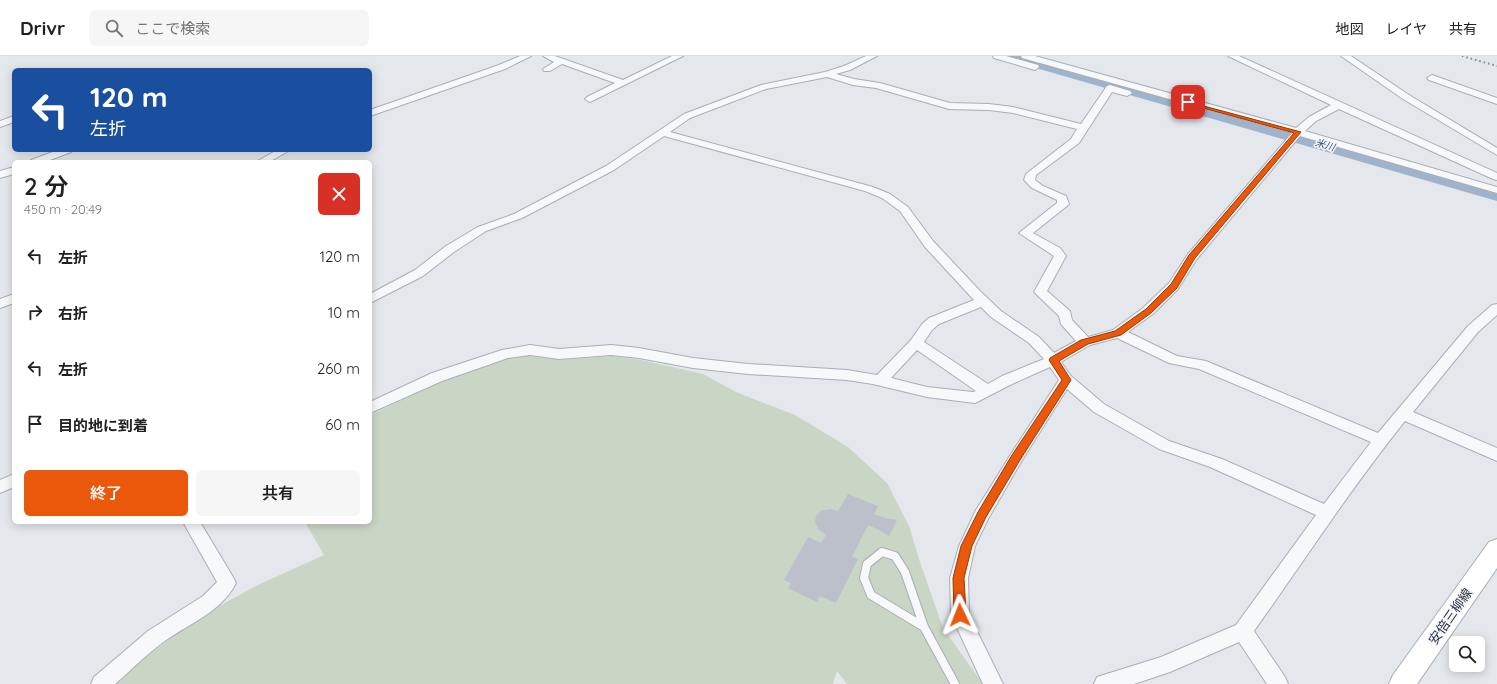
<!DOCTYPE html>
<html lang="ja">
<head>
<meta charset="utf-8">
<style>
	body { margin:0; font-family:Quicksand,"Noto Sans JP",sans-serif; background:#f6f6f6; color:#202124; height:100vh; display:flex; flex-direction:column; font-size:15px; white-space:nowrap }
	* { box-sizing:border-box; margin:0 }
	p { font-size:13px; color:#757577 }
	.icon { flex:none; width:22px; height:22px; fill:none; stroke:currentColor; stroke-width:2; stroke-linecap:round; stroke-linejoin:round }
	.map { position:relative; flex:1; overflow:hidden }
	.details { position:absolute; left:12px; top:104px; width:360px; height:364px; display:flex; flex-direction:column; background:#fff; border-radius:6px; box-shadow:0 2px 10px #0003 }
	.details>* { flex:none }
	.guide { position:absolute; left:12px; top:12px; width:360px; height:84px; border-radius:6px; box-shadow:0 2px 10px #0003; background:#1a4fa0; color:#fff; overflow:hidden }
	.fabs { position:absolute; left:1449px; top:580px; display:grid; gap:8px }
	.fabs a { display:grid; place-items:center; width:36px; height:36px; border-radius:6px; background:#fff; box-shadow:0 2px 10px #0003; font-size:20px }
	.pin { position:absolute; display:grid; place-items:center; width:34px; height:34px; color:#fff; margin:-17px; border-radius:8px; box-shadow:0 2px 6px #0006 }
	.me { position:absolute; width:44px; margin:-22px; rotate:358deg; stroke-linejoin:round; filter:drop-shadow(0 0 3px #0008) }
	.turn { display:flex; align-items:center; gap:14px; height:84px; padding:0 12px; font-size:18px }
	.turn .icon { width:52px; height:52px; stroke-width:2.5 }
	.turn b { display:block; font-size:28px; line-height:34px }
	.round { display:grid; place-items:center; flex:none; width:42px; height:42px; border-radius:6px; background:#f6f6f6 }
	.head { display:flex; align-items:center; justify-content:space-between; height:68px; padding:0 12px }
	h1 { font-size:24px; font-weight:600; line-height:30px }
	.action { display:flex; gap:8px; margin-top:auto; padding:8px 12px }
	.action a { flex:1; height:46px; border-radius:6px; background:#ea580c; color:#fff; font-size:16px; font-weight:600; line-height:46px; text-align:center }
	.action a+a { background:#f6f6f6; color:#202124 }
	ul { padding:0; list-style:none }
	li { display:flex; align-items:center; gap:12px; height:56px; padding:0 12px }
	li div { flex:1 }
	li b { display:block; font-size:15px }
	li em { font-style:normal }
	header { display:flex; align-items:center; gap:24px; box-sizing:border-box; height:56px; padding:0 20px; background:#fff; border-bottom:1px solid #e0e0e0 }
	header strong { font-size:19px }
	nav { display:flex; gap:22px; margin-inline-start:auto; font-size:14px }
	.search { width:280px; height:36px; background:#f6f6f6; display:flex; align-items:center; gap:10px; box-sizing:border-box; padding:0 14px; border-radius:6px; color:#757577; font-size:15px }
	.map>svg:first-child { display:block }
	.green { fill:#c9d6c5 }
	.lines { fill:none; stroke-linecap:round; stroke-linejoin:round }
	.river { fill:#9fb4cc; fill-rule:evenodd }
	.building { fill:#bbc0ca }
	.lane-casing { stroke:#a9aeb7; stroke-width:10 }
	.street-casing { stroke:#a9aeb7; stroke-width:2 }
	.secondary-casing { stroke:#a9aeb7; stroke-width:2 }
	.lane { stroke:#f7f8fa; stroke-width:8 }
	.street { fill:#f7f8fa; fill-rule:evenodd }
	.secondary { fill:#fff; fill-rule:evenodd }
	.rail { stroke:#7d8696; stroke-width:2; stroke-dasharray:1.5 3; stroke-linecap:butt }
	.route { fill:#ea580c; stroke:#983908 }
	.labels { text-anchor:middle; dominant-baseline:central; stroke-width:3; stroke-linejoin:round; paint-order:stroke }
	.far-water-label { font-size:10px; font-style:italic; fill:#34527a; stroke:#f4f6f9 }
	.near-street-label { font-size:13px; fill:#2b3445; stroke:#f4f6f9 }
</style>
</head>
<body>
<header>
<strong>Drivr</strong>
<div class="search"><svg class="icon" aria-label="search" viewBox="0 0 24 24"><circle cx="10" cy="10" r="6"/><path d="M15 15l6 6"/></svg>ここで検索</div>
<nav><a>地図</a><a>レイヤ</a><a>共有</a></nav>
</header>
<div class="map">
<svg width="1497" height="628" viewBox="0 0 1497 628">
	<rect width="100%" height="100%" fill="#e4e7ec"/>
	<path class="green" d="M528,300L561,304L611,300L641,304L703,318L736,336L795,359L848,391L887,427L909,470L920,506L943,572L983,628H847L837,615L833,628H116L152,596L204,558L258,529L324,499L305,466H370V359L441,326L509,302Z"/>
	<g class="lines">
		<path class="river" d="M1006,0H1035L1497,131V145L1008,4Z"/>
	</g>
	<path class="building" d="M848,438L878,450L874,458L885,462L897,464L889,480L879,474L868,469L852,501L858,503L836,547L820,540L817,546L788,532L791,527L784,524L808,481L821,487L826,479L819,474L815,466L816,460L821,455L830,453L838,455Z"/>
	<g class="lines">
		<g class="lane-casing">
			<path id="lane" d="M882,496L895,500L905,516L924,571L871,539L864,522L867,508Z
				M924,571L955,628"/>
		</g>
		<g class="street-casing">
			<path id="street" d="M520,0H531L505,13L370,60V54L499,9Z
				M543,0H555L623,24L672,0H683L590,46L585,43L587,41L615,27L562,8L550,15H544L543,13L554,6Z
				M866,0H877L850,14L836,18L854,23L880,27L950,47L989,48L1013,51L1081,68L1107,30L1110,29L1130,35L1132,37L1127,40L1112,36L1079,87L1036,119L1035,124L1043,130L1066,140L1069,148L1067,150L1033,177L1060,192L1066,200L1047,235L1070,255L1072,264L1088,281L1113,274L1143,252L1169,227L1188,198L1292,77L1022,2L1021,0H1035L1296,72L1309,61L1331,49L1228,0H1239L1497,117V124L1493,123L1339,53L1316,65L1305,75L1497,131V137L1300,80L1197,203L1178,233L1153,258L1128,276L1177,300L1206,305L1378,377L1468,270L1492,249L1497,248V259L1478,276L1413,356L1497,392V405L1405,365C1351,432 1304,505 1254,575L1285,621L1288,628H1267L1239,586L1170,616L1134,628H1094L1097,621L1161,601L1236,569L1316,459L1210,411L1159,393L1094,356L1067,333L1021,406L988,463L975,490L968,522L969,559L1003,628H983L951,559L950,522L959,490L976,454L1011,398L1059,324L1050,311L1012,328L975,347L927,341L873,328L847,324L748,318L693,312L639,302L611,299L559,303L530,299L508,302L442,325L370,357V346L432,317L502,294L530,289L559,293L611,289L639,292L693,302L748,308L847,314L877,319L911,284L922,268L929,262L974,244L925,191L900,155L882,142L865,135L664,80L614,114L522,162L486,175L454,196L423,220L370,247V238L415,214L446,190L478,171L514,158L606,110L684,58L761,29L825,16L844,10ZM827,21L853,29L876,32L949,53L989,54L1013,57L1077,73L1071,83L1026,118L1024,124L1032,132L1057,144V147L1019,177L1054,200L1034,236L1059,260L1061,268L1076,285L1054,297L1039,281L1001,255L980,235L933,185L908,151L890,138L873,131L670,76L690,62L766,33ZM981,251L991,261L1029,287L1044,303L1002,320L988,328L924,286L932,274L939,268ZM1117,282L1169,307L1199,313L1371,386L1324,448L1222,403L1169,385L1104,348L1071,320L1061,306L1090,289ZM917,294L976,335L973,336L927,331L891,322Z
				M993,0H1006L1038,9L1039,11L1035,14L994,2Z
				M1341,0H1351L1409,39L1497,92V99L1403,43Z
				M1432,19L1497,42V48L1429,24L1427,22Z
				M14,60V66L0,71V65Z
				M58,94H72L71,96L45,106H30L31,104Z
				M277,94H290L269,106H256Z
				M14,111V118L0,122V115Z
				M14,238V247L0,252V243Z
				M14,418V431L0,437V424Z
				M183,466H200L233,521L236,527C222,556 186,569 162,587C146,599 131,614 115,628H91L94,621L148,575L203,540L217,526Z"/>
		</g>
		<g class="secondary-casing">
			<path id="secondary" d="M1497,483V512L1417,628H1389L1393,619L1489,486Z"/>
		</g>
		<use href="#lane" class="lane"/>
		<use href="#street" class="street"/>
		<use href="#secondary" class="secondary"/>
		<path class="rail" d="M1462,0L1497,10"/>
	</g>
	<path class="route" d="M1185,45L1301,76L1195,202L1177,232L1151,257L1121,279L1088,288L1059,305L1071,324L1020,404L986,461L972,490L964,522L966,559L964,563L960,564L956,563L954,559L953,522L961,490L978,456L1012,399L1062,324L1049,304L1050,302L1081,284L1115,275L1146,253L1171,228L1189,199L1294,77L1185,47Z"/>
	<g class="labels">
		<g class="far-water-label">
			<text transform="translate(1325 89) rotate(16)">米川</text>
		</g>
		<g class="near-street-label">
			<text transform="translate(1450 560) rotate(-55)">安倍三柳線</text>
		</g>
	</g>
</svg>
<div class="fabs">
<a><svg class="icon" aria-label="search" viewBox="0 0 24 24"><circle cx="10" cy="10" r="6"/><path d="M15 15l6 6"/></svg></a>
</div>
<div class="pin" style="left:1188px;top:46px;background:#d93025"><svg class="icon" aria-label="arrive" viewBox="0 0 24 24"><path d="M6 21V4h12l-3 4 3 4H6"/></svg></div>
<svg class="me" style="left:960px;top:559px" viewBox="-20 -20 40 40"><path d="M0-17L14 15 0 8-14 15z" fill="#ea580c" stroke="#fff" stroke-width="4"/></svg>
<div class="guide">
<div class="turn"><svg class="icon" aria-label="left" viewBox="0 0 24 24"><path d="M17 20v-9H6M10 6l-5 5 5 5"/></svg><div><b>120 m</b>左折</div></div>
</div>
<section class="details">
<div class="head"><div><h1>2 分</h1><p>450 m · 20:49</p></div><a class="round" style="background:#d93025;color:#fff"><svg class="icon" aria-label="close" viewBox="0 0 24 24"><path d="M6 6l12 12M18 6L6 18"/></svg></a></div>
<ul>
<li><svg class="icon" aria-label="left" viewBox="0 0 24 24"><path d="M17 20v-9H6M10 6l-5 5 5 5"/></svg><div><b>左折</b></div><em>120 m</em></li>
<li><svg class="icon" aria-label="right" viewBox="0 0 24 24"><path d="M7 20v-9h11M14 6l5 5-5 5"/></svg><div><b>右折</b></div><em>10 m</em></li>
<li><svg class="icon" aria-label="left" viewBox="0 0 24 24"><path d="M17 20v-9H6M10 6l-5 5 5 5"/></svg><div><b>左折</b></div><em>260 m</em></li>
<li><svg class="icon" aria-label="arrive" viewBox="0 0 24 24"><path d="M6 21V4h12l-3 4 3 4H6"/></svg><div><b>目的地に到着</b></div><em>60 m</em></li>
</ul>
<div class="action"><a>終了</a><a>共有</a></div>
</section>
</div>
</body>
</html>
